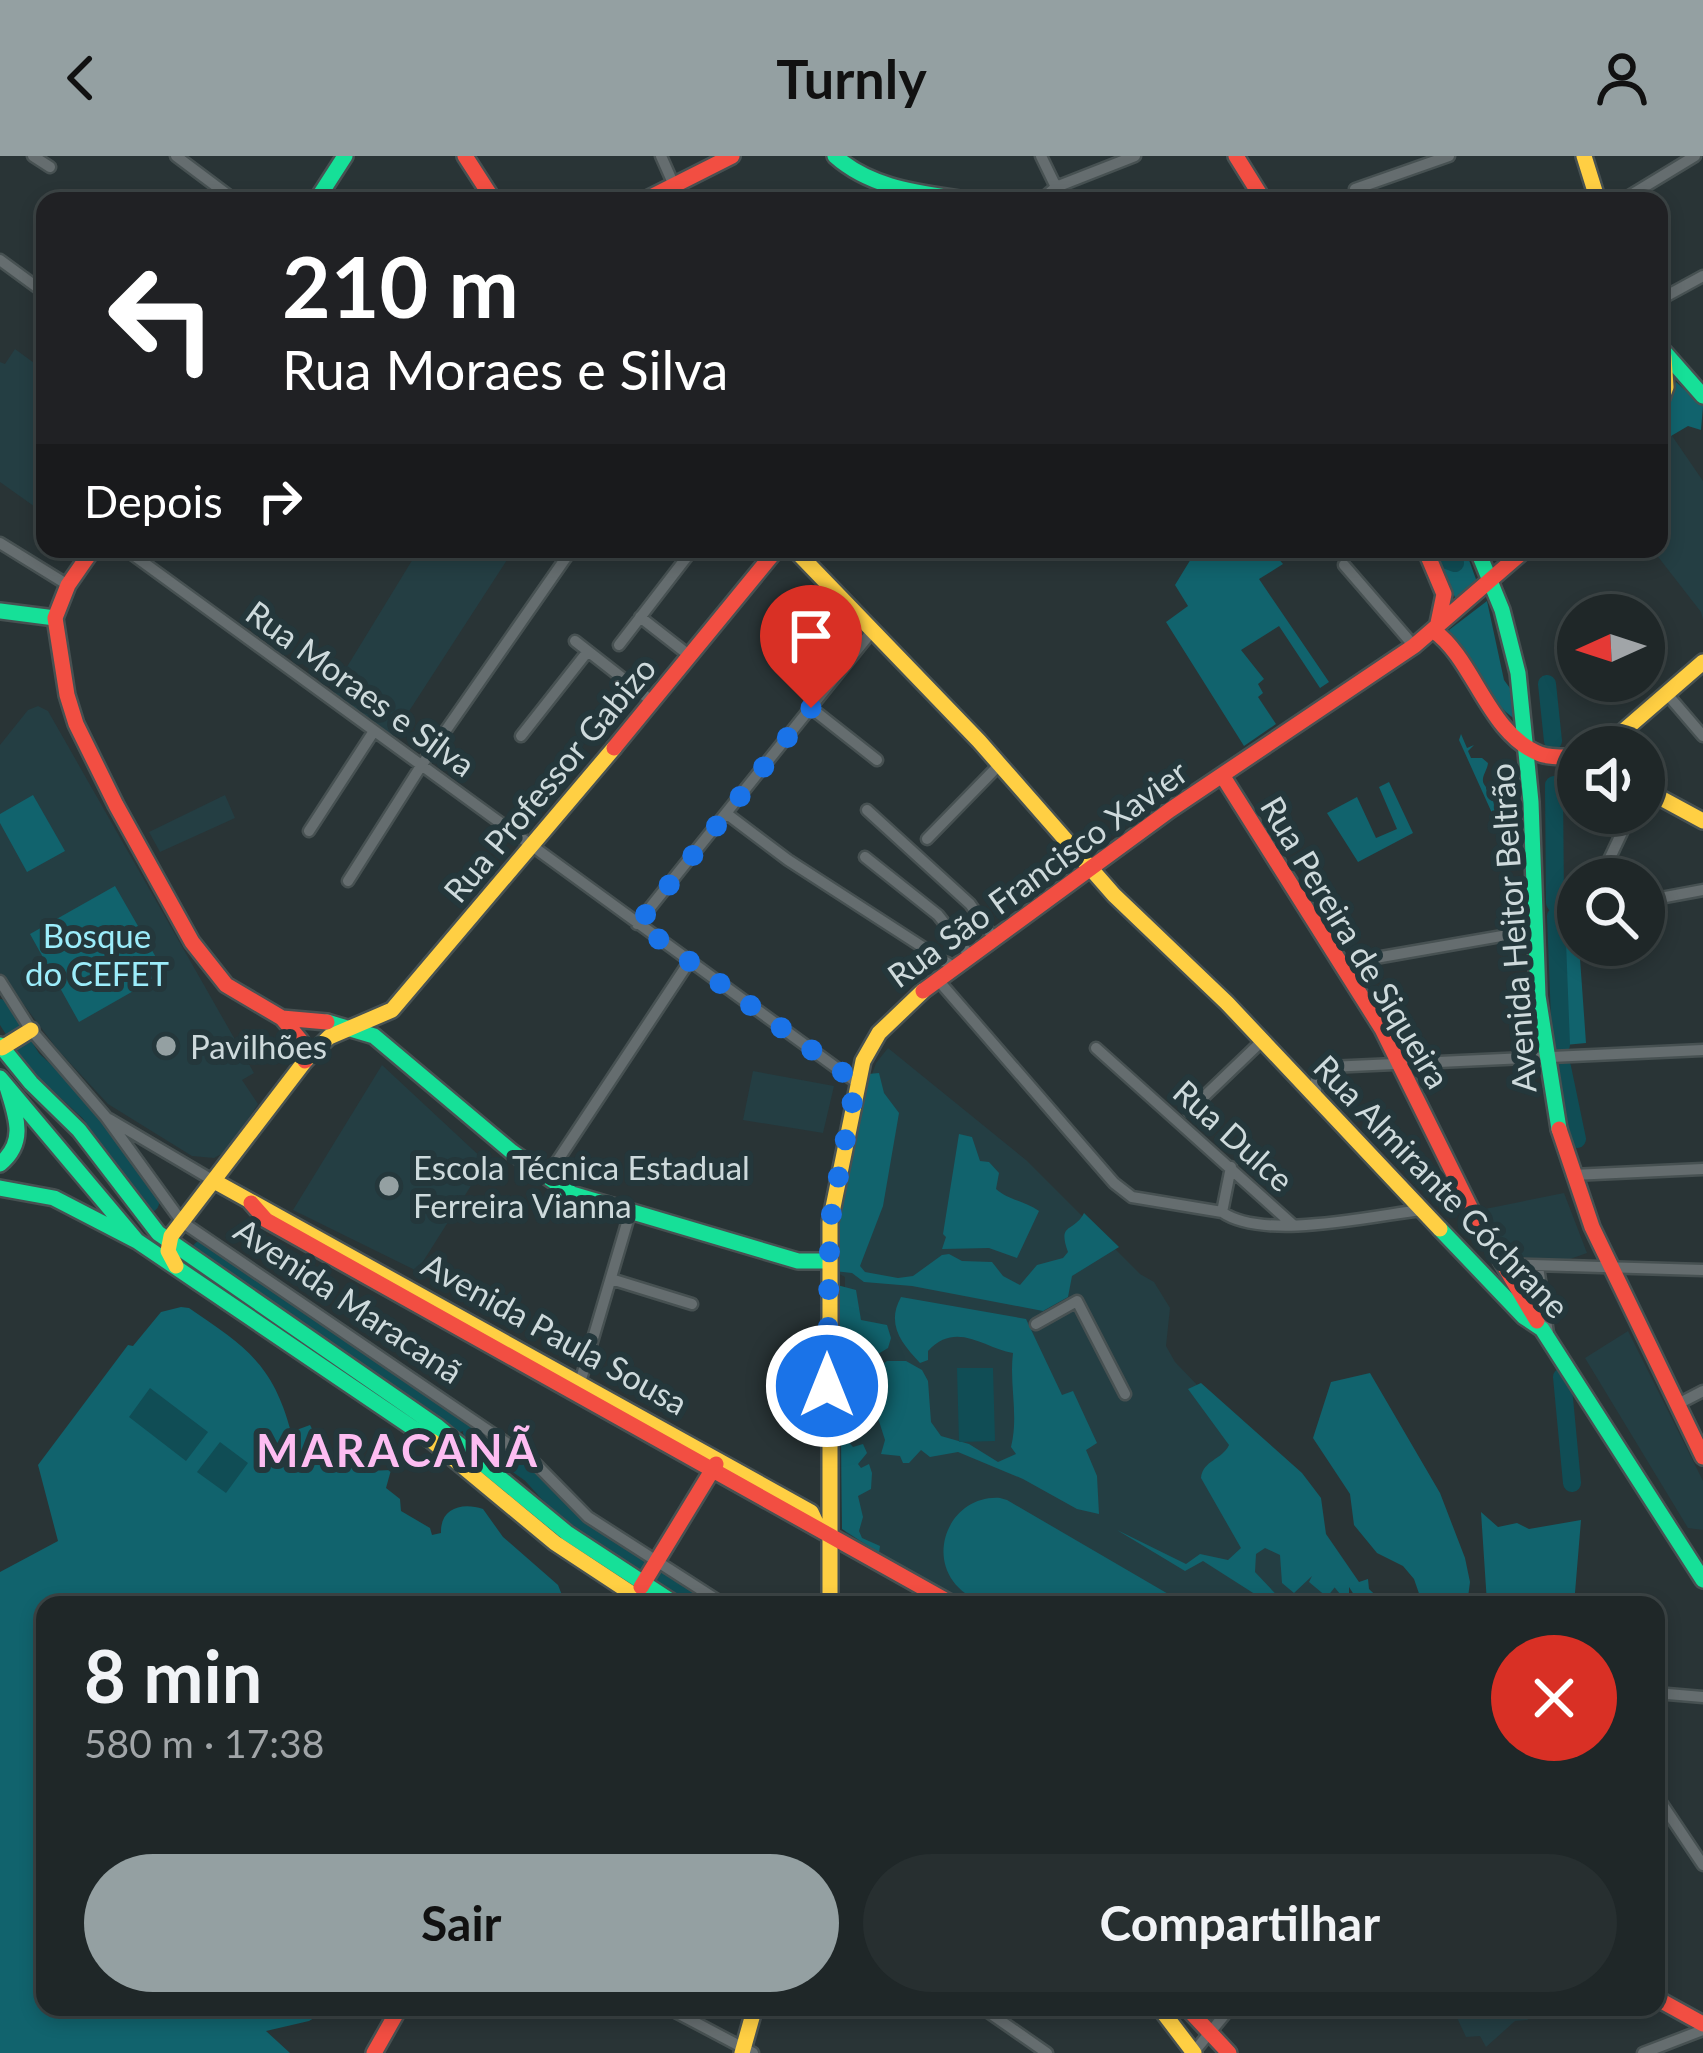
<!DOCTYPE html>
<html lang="pt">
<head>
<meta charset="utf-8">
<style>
	body { margin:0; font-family:Lato,sans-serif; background:#272f30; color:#f1f3f6; height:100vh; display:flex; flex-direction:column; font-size:45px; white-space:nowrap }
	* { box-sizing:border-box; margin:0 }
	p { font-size:39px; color:#a1a5a8 }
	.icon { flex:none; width:66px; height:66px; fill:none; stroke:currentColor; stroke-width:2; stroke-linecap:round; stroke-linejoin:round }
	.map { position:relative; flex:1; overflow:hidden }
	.details { position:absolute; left:36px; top:1440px; width:1629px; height:420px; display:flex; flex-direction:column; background:#1f2728; border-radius:24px; box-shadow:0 6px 18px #0003,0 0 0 3px #3c4445 }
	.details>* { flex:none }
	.guide { position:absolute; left:36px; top:36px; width:1632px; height:366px; border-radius:24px; box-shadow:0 6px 18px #0003,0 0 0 3px #3c4445; background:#202124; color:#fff; overflow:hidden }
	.needle { width:78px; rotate:267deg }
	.buttons { position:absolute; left:1557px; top:438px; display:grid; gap:24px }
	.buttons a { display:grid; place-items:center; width:108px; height:108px; border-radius:50%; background:#1f2728; box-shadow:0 6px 18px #0003,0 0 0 3px #3c4445; font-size:60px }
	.pin { position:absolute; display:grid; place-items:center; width:102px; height:102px; color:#fff; margin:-123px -51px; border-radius:50% 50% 50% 0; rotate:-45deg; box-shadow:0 0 12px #0007 }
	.pin .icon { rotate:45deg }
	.me { position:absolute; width:132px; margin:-66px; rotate:0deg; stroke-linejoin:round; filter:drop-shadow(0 0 9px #0008) }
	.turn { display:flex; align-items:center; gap:42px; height:252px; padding:0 48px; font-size:54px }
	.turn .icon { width:156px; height:156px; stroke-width:2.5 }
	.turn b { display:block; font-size:84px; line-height:102px }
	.then { display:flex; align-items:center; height:114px; padding:0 48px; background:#0003; gap:24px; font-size:45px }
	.round { display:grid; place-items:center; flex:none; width:126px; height:126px; border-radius:63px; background:#272f30 }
	.overview { display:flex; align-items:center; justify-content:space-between; height:204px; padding:0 48px }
	h1 { font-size:72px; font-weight:700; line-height:90px }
	.primary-button { display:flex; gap:24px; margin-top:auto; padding:24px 48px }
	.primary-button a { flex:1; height:138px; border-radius:72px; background:#94a0a2; color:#111; font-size:48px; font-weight:700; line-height:138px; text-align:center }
	.primary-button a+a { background:#272f30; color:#f1f3f6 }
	header { display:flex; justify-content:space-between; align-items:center; height:156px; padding:0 48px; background:#94a0a2; color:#111; font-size:54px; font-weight:700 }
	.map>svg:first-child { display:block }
	.built { fill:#243e43 }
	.green { fill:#11636d }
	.water { fill:#104d55 }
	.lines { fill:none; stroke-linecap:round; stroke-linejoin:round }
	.river { stroke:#104d55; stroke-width:18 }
	.street-casing { stroke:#475152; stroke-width:15 }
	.fast-casing { stroke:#475152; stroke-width:20 }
	.slow-casing { stroke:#475152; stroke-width:20 }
	.jam-casing { stroke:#475152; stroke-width:20 }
	.street { stroke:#656d6f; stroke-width:10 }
	.fast { stroke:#16e098; stroke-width:15 }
	.slow { stroke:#ffcf43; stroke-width:15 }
	.jam { stroke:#f24e42; stroke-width:15 }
	.route { stroke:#1a73e8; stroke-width:21; stroke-dasharray:0 37.8 }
	.poi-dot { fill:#94a0a2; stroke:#24373b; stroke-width:4.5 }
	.labels { text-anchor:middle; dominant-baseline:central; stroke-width:12; stroke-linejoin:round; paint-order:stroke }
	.street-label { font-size:33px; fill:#cedadc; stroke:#24373b }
	.park-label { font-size:33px; fill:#9cedfb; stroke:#24373b }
	.poi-label { font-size:33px; fill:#cedadc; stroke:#24373b; text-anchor:start }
	.district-label { font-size:45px; font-weight:bold; letter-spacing:3px; fill:#fdbdf2; stroke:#24373b }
</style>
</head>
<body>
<header><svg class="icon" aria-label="back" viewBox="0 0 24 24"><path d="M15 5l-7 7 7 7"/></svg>Turnly<svg class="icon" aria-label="person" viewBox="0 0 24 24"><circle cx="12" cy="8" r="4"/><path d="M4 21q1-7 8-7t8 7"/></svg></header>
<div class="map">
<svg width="1703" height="1897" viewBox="0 0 1703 1897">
	<rect width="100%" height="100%" fill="#293436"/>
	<path class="built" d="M15,193L45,215V358L0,326V206L5,208Z
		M1666,271L1703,325V464L1701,456L1652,393H1659V280Z
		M419,393H514L391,583L331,537Z
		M38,550L48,555L254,917L242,924L258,948L227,995L214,1002L192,1000L108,948L57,893L0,817V589L28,554Z
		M225,639L235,662L160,696L149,676Z
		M888,892L1026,1004L1140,1118L1154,1126L1170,1152L1166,1190L1175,1206L1203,1235L1349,1449H973L846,1378L842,1366L837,1138L845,1132V1121L836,1116L864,940L876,907Z
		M382,909L486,1006L417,1115L293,1054Z
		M753,915L834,930L823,977L743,964Z
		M1564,1037L1587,1097L1570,1103H1525L1505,1095L1485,1053Z
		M1628,1175L1703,1325V1374L1688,1372L1585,1202Z
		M1452,1851H1551L1527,1864L1515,1865L1486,1891L1480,1880L1466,1881Z"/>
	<path class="green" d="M1676,226L1703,250L1701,274L1688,270L1671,280L1659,265Z
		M1197,393H1270L1283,408L1259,423L1329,526L1320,532L1279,470L1241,494L1264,523L1258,528L1263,537L1258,541L1276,568L1244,590L1166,466L1188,450L1175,429Z
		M1435,393H1465L1477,426L1456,444Z
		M1487,445L1504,524L1512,535L1516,564C1486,542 1465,507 1449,474Z
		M1461,578L1467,592L1474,589L1468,595L1471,602H1482L1488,607C1487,617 1477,624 1488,633L1505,631L1513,640L1504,662L1510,697L1459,584Z
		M1389,626L1413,677L1358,706L1327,657L1357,641L1376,682L1397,673L1379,631Z
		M33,639L65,695L27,716L0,667V658Z
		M115,730L165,817L79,866L30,778Z
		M1562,762L1578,774L1586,887L1565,889Z
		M879,917L884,937L899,957L883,1050L860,1110L865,1116L898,1122L913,1120L942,1099L949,1098L962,1105L992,1106L1003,1120L1020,1129L1037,1109L1063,1102L1068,1096C1057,1066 1074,1077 1084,1057L1119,1091L1072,1120L1068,1141L1043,1155L912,1130L864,1126L852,1117L834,1115L837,1078L868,918Z
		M959,978L972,981L980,1005L989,1006L999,1017L996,1033C1008,1044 1025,1045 1039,1055L1017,1102L989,1092L942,1093L946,1081L943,1078Z
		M837,1129L856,1134L861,1164L887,1169L891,1182L888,1192L873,1201L877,1211L871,1215L836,1207Z
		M901,1141L1026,1163L1062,1239L1073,1235L1097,1287L1086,1294L1097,1320L1099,1358L1077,1353L1023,1323L958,1296L930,1301L921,1294L909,1307H903L900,1300L881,1298L885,1284L878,1262L845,1257L842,1244C855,1237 872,1242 887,1238L878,1212L887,1205H906L922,1214L928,1225L931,1266L941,1280L969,1288L998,1306L1016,1298L1011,1291C1019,1259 1009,1229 1013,1197C985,1193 957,1164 928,1195V1204L920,1207C901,1187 886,1168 901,1141Z
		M181,1151L189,1152C245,1190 273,1208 291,1276L310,1269C327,1305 352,1317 391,1314L386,1332L400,1343L401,1355L430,1372L432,1379L441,1377C440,1352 462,1346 483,1353L503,1381L558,1429L566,1449H45V1851H332L309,1865L266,1875L290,1897H0V1416L58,1385L38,1309L128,1189L133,1190L161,1156Z
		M1370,1217L1440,1337L1465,1402L1470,1426L1467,1449H1423L1414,1423L1403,1410L1377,1397L1354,1369L1350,1338L1313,1282L1331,1226Z
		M1201,1227L1302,1317L1321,1342L1326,1378L1359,1426L1368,1423L1369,1433L1386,1449L1358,1445L1349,1431V1449L1327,1422L1335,1431L1327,1441L1309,1426L1312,1420L1294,1437L1282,1427L1280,1399L1265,1392L1256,1398L1255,1416L1286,1449H1272L1203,1405L1185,1415L1117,1374L1186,1408L1200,1398L1228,1404L1241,1392L1201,1322C1203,1304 1222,1304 1229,1289L1188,1233Z
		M841,1277L853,1291L863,1288L867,1297L858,1308L861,1312L869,1308L872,1317L871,1333L858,1340L863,1361L859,1375L862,1382L880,1390L879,1397L842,1373Z
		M1000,1342L1007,1344L1182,1446L1171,1448L1160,1441L1161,1449C1117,1449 1074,1449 1030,1449C1016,1449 997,1452 984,1447C916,1423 942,1338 1000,1342Z
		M1481,1356L1498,1371L1517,1367L1529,1373L1581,1364L1574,1449L1487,1447Z"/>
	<path class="water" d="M993,1212L995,1285L959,1286L957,1212Z
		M150,1232L208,1276L186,1305L129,1261Z
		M220,1286L248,1307L226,1337L197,1316Z"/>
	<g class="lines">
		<path class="river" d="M1447,404L1455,407
			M1547,528L1553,585
			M1554,629L1555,747
			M1556,760L1561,889
			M0,852L32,903L90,957L150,1047
			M1562,911L1577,983
			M201,1094L459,1267
			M1562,1221L1572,1327
			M472,1276L531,1318L572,1363L642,1408
			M665,1423L703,1449"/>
		<g class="street-casing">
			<path id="street" d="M33,0L50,11
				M176,0L236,45
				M661,0L681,45
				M1041,0L1056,31
				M1355,33L1449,0
				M1040,45L1056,31L1135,0
				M1621,45L1695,0
				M0,104L45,137
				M1659,144L1703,120
				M0,387L68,429
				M125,393L856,926
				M1344,409L1414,490
				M640,461L690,500
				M575,485L653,546
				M619,489L693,393
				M1667,538L1703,580
				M811,552L877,604
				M521,580L588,495
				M867,654L970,748L995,784
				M727,658L788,704L955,812
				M309,675L374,575
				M927,683L1000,608
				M865,701L938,759L971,801
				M1600,723L1631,657
				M348,725L421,610L572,393
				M1644,745L1703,734
				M637,768L873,474
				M1341,808L1536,774
				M938,824L1114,1027L1132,1041L1222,1056C1263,1085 1372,1060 1421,1054
				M0,825L31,874L106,961L182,1066L533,1305L588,1361L725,1449
				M1096,892L1292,1068
				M1316,940V921L1329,911L1703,894
				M1189,955L1262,885
				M109,963L214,1025
				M1572,1019L1703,1013
				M546,1022L689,806
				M1222,1056L1231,1011
				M1502,1108L1703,1114
				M1538,1111L1548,1177
				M611,1123L692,1148
				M1036,1168L1077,1145L1125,1238
				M579,1230L630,1057
				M1678,1248L1703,1235
				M1656,1537L1703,1541
				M1656,1639L1703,1709
				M666,1851L753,1897
				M981,1851L1047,1897
				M1193,1897L1231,1851
				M1643,1897L1703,1874"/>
		</g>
		<g class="fast-casing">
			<path id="fast" d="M835,0C873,34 924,37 973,45
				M316,45L345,0
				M1659,190L1703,240
				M1477,393L1502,454L1518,517L1531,646L1538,840L1559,973
				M0,455L55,462
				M327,866L374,880L512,996L572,1038L798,1105H828
				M0,889L31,927L79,974L158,1077L438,1271L567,1377L677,1449
				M0,922L137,1085L432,1285
				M0,1008C27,986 16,960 7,931
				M0,1032L54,1042L137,1085
				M1440,1073L1524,1161L1542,1173L1703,1424"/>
		</g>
		<g class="slow-casing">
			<path id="slow" d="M1584,0L1598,45
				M1659,250L1666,231L1664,201
				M794,393L979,585L1114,739L1227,847L1440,1073
				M1605,591L1703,506
				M1644,633L1703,665
				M2,892L31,874
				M214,1025L811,1356L818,1371
				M176,1110L168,1095L171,1080L305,905L329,881L392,854L614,592
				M432,1285L555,1387L649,1449
				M830,1449V1066L863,905L879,877L923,835
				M1159,1851L1194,1897
				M742,1897L755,1851"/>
		</g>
		<g class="jam-casing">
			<path id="jam" d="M465,0L494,45
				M1236,0L1264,45
				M643,45L732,0
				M93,393L68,429L55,462L67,539L76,568L116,649L192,786L226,829L282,862L327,866
				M1425,393L1444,438L1438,467
				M1434,475C1474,503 1488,578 1540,598C1551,602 1566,601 1578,601
				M614,592L777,393
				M1222,619L1382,873L1473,1057L1537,1165
				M923,835L1170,654L1414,490L1526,393
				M282,862L301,885L305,905
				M1559,973L1592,1071L1703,1301
				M251,1047L266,1064L954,1449
				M641,1431L716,1308
				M1656,1842L1703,1868
				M1186,1851L1229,1897
				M374,1897L400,1851"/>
		</g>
		<use href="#street" class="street"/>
		<use href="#fast" class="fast"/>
		<use href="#slow" class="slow"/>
		<use href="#jam" class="jam"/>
	</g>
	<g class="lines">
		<path class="route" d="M811,552L638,768L856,926L830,1066L827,1230"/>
	</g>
	<g class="poi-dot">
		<circle cx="166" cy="890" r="12"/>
		<circle cx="389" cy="1030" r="12"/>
	</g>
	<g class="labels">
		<g class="street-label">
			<text transform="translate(361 532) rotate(36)">Rua Moraes e Silva</text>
			<text transform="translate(549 623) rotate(-50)">Rua Professor Gabizo</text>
			<text transform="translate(1037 717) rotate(-36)">Rua São Francisco Xavier</text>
			<text transform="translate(1512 772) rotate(-94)">Avenida Heitor Beltrão</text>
			<text transform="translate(1356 786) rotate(59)">Rua Pereira de Siqueira</text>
			<text transform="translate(1234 979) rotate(42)">Rua Dulce</text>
			<text transform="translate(1442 1030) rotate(46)">Rua Almirante Cóchrane</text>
			<text transform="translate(349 1144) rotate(34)">Avenida Maracanã</text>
			<text transform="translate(555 1177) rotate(29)">Avenida Paula Sousa</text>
		</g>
		<g class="park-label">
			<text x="97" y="779">Bosque<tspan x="97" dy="38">do CEFET</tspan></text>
		</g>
		<g class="poi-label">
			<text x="190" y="890">Pavilhões</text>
			<text x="413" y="1011">Escola Técnica Estadual<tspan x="413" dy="38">Ferreira Vianna</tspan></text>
		</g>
		<g class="district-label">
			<text x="398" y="1294">MARACANÃ</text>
		</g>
	</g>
</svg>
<div class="buttons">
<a><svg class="needle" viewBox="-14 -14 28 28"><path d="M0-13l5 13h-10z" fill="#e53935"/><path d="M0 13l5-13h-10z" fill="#a1a5a8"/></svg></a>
<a><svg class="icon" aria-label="sound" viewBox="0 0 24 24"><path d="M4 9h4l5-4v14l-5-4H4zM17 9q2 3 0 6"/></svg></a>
<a><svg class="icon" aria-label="search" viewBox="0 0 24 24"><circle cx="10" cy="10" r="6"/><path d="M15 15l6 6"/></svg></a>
</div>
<div class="pin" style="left:811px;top:552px;background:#d93025"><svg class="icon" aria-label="arrive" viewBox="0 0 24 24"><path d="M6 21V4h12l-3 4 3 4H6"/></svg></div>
<svg class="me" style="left:827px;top:1230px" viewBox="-20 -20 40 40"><circle r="17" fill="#1a73e8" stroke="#fff" stroke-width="3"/><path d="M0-11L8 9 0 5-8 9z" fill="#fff"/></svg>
<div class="guide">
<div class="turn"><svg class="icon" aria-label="left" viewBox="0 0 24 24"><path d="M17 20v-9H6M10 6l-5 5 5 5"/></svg><div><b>210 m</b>Rua Moraes e Silva</div></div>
<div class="then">Depois<svg class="icon" aria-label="right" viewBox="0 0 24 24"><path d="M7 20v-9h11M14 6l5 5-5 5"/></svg></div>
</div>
<section class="details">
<div class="overview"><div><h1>8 min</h1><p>580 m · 17:38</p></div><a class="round" style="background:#d93025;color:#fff"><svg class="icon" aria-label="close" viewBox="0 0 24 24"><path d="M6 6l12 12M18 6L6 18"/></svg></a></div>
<div class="primary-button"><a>Sair</a><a>Compartilhar</a></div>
</section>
</div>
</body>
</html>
